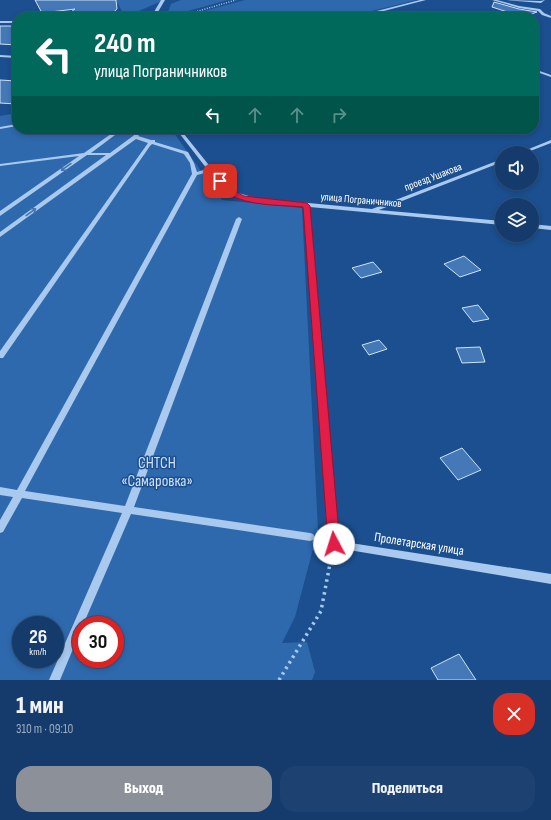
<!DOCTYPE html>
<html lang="ru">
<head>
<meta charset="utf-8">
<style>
	body { margin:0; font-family:"Sofia Sans Condensed",sans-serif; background:#1d4271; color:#f1f3f6; height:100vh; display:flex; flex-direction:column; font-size:15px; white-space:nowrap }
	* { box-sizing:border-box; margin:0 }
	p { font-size:13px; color:#9dadc1 }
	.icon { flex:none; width:22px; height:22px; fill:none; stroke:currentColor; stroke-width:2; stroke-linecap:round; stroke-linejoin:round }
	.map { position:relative; height:680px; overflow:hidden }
	.sheet { display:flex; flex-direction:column; background:#143b6b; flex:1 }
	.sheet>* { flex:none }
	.top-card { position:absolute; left:12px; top:12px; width:527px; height:122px; border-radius:16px; box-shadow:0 2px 6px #0003,0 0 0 1px #33557e; background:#00695c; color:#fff; overflow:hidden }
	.tools { position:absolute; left:495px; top:146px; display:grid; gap:8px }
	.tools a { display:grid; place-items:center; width:44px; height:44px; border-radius:50%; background:#143b6b; box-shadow:0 2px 6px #0003,0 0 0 1px #33557e; font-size:20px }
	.speed { position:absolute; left:12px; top:616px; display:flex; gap:8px; font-size:20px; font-weight:700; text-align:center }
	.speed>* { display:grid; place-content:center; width:52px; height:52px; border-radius:50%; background:#143b6b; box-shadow:0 2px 6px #0003,0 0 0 1px #33557e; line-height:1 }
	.speed small { font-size:10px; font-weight:400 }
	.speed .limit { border:6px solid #d22; background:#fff; color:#111 }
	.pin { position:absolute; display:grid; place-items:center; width:34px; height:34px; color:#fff; margin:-17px; border-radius:8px; box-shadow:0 2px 6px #0006 }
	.me { position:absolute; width:44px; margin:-22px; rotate:355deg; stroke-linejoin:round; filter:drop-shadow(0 0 3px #0008) }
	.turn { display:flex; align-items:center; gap:14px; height:84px; padding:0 16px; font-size:18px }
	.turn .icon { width:52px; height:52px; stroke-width:2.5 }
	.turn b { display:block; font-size:28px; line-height:34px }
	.lanes { display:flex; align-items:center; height:38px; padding:0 16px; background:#0003; justify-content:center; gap:20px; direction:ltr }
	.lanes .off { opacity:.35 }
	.round { display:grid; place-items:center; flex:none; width:42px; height:42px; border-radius:16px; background:#1d4271 }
	.overview { display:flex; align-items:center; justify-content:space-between; height:68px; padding:0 16px }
	h1 { font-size:24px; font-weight:800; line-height:30px }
	.action { display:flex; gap:8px; margin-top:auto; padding:8px 16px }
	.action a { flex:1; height:46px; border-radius:16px; background:#8c9099; color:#fff; font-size:16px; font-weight:800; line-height:46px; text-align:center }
	.action a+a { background:#1d4271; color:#f1f3f6 }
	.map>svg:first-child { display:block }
	.green { fill:#2e69ad; fill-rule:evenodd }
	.building { fill:#4478b7; stroke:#cfe3fa }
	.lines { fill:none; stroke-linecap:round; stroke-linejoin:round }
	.path-far1 { stroke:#a9c9ee; stroke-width:1.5; stroke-dasharray:1 1.5; stroke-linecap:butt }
	.path { stroke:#a9c9ee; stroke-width:3.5; stroke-dasharray:2.5 4; stroke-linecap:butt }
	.minor { fill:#a9c9ee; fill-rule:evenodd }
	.oneway { stroke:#4674ac }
	.route { fill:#e11d48; stroke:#92132f }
	.labels { text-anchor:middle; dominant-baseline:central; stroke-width:3; stroke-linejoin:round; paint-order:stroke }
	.far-street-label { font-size:11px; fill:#fff; stroke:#1b4f8f }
	.street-label { font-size:13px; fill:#fff; stroke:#1b4f8f }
	.near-park-label { font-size:16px; fill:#cfe3fa; stroke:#1b4f8f }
</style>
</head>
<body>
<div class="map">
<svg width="551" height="680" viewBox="0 0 551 680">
	<rect width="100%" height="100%" fill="#1b4f8f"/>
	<path class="green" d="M116,0H164L125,17Z
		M181,0H228L166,17L171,4Z
		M245,0H417L347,17H182Z
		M17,113V129H171L222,200L302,208L318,530L295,617L282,643L307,642L315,672L312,680H0V116ZM21,625H55V659H21ZM81,625H115V659H81Z"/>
	<path class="building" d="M35,0H116L117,9L108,17H64L75,9L42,13Z
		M494,2L519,9L537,12L523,17L492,7Z
		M0,26H17V45L0,44Z
		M0,80L17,81V104L0,103Z
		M464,256L481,270L460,277L444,264Z
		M373,262L382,272L361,278L352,268Z
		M478,305L489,319L473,322L462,308Z
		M379,340L387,349L369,355L362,345Z
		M480,347L485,362L462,363L456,348Z
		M462,448L481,470L458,480L440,458Z
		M459,654L476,680H438L431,668Z"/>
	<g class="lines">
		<path class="path-far1" d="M178,17L236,0"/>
		<path class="path" d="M279,680L321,611L332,553"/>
		<path class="minor" d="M161,0H165L155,17H151Z
			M420,0H426L380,12L393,17C387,17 382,13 376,13C369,12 361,17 353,17Z
			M492,0H497L519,6L540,9L544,13L551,16V18L542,15L538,11L519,8Z
			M506,0L540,1L545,0L541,3Z
			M0,21H17V23H0Z
			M0,55L17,56V58L0,57Z
			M534,69L551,75V77L534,71Z
			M17,124V126L0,129V127Z
			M118,129H123L91,153H110L133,136L140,129H145L138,136L151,140H155V142L188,152L194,163L197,172L207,169L176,129H180L212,169L231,191L256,198L372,209L502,159V162L379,210L502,221V225L310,207L338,541L551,574V584L331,547L329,544L304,206L256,202L227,193L209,172L197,175L25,491L125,506L236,219L239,217L242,219L134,507L310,533L313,534L315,537L313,540L310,541L131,514L83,625H81V630L60,680H49L122,513L22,498L3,532L0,533V520L13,497L0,495V487L17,490L192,174L190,163L184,154L152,144L150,146L3,358H0V351L148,143L136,139L0,237V232L106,155H87L0,216V211L79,156L0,166V164L84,153Z
			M551,140V143L525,153H519Z
			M532,224L551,226V230L532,228Z"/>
	</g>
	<defs><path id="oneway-shaft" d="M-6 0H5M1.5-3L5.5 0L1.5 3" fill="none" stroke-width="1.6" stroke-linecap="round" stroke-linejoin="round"/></defs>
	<g class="oneway">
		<use href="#oneway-shaft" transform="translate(66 167) rotate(145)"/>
		<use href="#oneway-shaft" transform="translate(31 212) rotate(-36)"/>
	</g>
	<path class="route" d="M217,179H222L232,190L244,196L307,203L310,206L340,544L339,547L334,549L330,547L328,544L303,207C279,205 249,206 228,194C224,191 220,186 217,182Z"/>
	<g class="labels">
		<g class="far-street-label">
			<text transform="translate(433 177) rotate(-21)">проезд Ушакова</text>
			<text transform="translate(361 200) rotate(5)">улица Пограничников</text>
		</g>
		<g class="street-label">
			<text transform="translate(419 544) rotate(9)">Пролетарская улица</text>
		</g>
		<g class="near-park-label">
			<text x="157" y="463">СНТСН<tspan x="157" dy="18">«Самаровка»</tspan></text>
		</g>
	</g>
</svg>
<div class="tools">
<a><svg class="icon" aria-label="sound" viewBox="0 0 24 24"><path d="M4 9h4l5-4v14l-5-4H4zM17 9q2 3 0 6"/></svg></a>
<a><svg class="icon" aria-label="layers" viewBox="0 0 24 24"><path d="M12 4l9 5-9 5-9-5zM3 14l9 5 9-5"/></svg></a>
</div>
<div class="speed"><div>26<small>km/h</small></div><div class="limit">30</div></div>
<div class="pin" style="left:220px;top:181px;background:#d93025"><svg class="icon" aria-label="arrive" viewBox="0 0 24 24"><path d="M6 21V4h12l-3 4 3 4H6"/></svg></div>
<svg class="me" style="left:334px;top:544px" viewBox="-20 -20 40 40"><circle r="19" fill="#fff"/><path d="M0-13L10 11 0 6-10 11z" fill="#e11d48"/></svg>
<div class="top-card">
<div class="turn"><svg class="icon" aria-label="left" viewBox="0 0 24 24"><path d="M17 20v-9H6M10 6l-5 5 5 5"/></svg><div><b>240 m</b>улица Пограничников</div></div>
<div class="lanes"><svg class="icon" aria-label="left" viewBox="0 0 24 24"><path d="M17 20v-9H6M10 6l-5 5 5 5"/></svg><svg class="icon off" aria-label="ahead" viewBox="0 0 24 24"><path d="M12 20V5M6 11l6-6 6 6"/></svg><svg class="icon off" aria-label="ahead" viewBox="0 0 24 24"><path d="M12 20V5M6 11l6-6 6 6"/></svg><svg class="icon off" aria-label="right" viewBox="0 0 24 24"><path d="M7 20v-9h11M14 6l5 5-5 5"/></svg></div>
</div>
</div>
<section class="sheet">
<div class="overview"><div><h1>1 мин</h1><p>310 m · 09:10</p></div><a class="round" style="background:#d93025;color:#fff"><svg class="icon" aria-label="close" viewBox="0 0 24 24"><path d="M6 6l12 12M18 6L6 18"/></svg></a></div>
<div class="action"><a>Выход</a><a>Поделиться</a></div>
</section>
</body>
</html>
